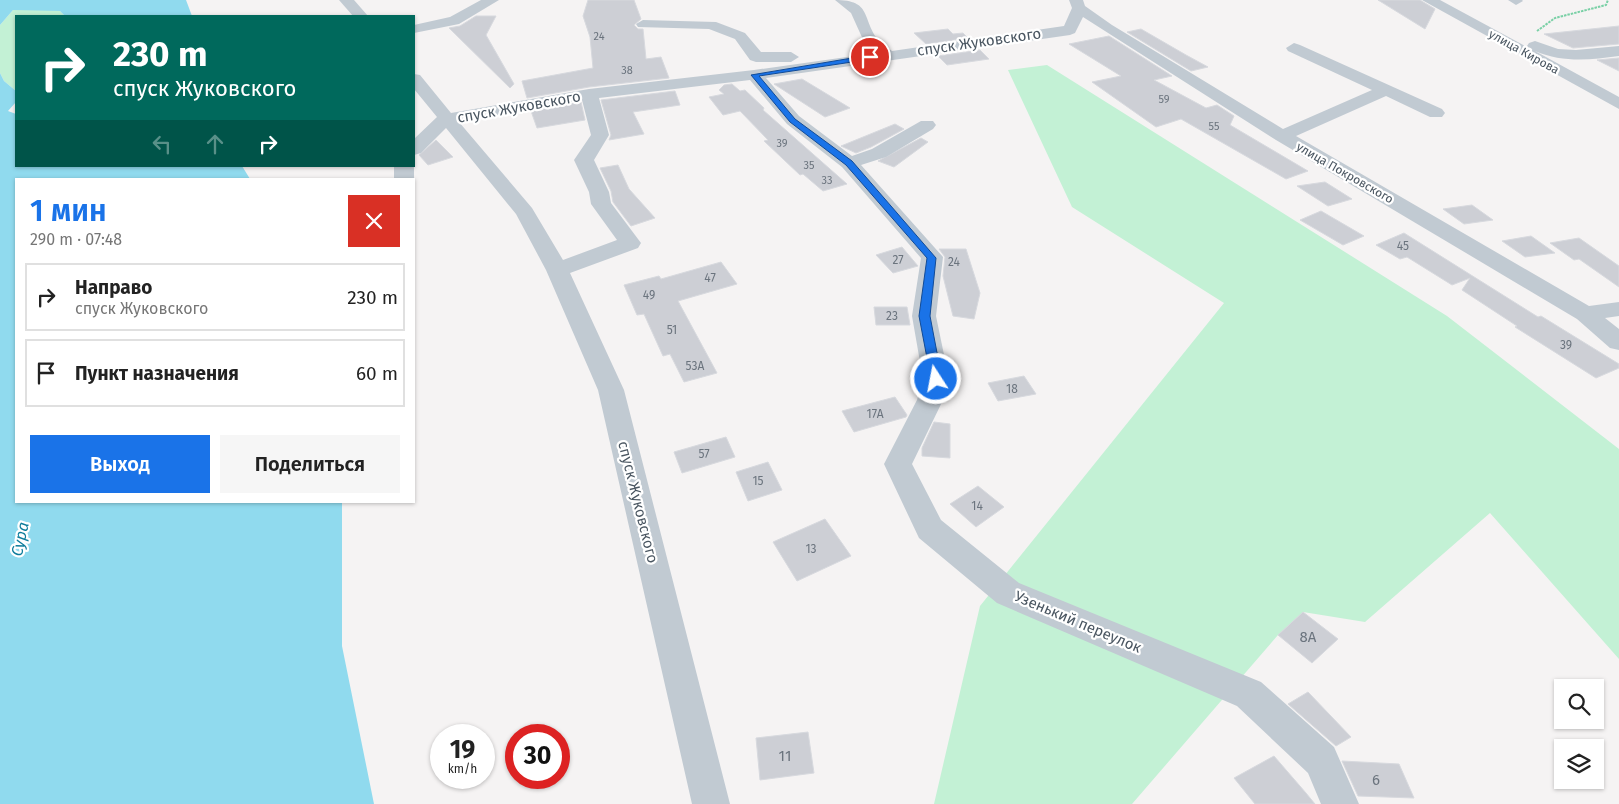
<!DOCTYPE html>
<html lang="ru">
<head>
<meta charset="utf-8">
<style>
	body { margin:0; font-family:"Fira Sans",sans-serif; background:#f6f6f6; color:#222; height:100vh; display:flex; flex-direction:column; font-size:19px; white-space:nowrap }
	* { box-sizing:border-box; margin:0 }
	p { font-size:16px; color:#767676 }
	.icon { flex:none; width:28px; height:28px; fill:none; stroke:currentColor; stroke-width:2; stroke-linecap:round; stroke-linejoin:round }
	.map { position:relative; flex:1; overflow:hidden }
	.panel { position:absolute; left:15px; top:178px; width:400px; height:325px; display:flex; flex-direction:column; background:#fff; border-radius:0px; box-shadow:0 1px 4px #0004 }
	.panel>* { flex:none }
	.guide { position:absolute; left:15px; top:15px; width:400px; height:152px; border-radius:0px; box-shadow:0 1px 4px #0004; background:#00695c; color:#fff; overflow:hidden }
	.fabs { position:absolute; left:1554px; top:679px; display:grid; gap:10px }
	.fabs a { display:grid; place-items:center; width:50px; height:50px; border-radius:0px; background:#fff; box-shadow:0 1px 4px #0004; font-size:25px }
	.speed { position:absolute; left:430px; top:724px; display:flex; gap:10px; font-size:25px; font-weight:700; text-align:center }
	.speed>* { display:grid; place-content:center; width:65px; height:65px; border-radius:50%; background:#fff; box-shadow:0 1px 4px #0004; line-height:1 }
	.speed small { font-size:12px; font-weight:400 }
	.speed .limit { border:8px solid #d22; background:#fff; color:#111 }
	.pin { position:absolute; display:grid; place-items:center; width:42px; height:42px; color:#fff; margin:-21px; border:2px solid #fff; border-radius:50%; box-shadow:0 1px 5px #0007 }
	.me { position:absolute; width:55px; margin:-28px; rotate:349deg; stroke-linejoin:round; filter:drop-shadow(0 0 4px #0008) }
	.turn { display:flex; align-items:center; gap:18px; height:105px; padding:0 15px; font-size:22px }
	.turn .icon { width:65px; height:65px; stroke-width:2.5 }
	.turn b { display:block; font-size:35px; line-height:42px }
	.lanes { display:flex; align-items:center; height:48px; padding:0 15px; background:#0003; justify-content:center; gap:25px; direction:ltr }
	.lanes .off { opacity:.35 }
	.round { display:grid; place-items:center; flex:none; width:52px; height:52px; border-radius:0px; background:#f6f6f6 }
	.headline { display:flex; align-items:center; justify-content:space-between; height:85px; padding:0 15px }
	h1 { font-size:30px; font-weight:600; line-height:38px; color:#1a73e8 }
	.action { display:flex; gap:10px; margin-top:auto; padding:10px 15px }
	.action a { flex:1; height:58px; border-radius:0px; background:#1a73e8; color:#fff; font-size:20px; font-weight:600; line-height:58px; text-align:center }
	.action a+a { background:#f6f6f6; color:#222 }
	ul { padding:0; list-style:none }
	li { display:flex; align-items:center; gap:15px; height:68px; margin:0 10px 8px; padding:0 5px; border:2px solid #e0e0e0; border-radius:0px }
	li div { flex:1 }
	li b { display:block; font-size:19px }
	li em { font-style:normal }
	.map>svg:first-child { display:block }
	.green { fill:#c3f1d5 }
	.water { fill:#90daee }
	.building { fill:#cdcfd5; stroke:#d7d9de }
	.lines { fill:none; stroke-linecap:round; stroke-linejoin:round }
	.path { stroke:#7ad0a6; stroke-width:2; stroke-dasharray:2.5 1; stroke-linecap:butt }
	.minor { fill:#c1cad2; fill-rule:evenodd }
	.route { fill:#1a73e8; stroke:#114b97 }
	.labels { text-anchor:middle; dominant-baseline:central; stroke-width:4.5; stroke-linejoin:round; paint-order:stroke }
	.far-number-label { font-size:11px; fill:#6b747e }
	.far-street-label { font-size:12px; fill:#4a5661; stroke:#fff }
	.number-label { font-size:12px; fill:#6b747e }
	.street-label { font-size:15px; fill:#4a5661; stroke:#fff }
	.near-number-label { font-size:15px; fill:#6b747e }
	.water-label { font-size:16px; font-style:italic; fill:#0c7c9b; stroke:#fff }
</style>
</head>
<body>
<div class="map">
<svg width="1619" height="804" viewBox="0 0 1619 804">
	<rect width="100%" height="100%" fill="#f5f3f3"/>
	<path class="green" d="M41,9L60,11L65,16H16V91L4,81L0,73V25L13,10Z
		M1047,65L1447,316L1619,449V659L1490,513L1365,622L1303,612L1278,635L1132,804H934L980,606L1224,303L1072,207L1008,70Z"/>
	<path class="water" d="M0,0H186L192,16H65L60,11L13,10L0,25Z
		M0,73L4,81L16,91V102L8,111L16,114V166H242L250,179H16V501H342V646L374,804H0Z"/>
	<path class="building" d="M588,0H634L641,19L634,25L638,29H643L646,59L661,57L669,78L589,87L527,98L522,81L593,68L590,37L583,16Z
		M1378,0H1420L1435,9L1425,29Z
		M476,16H496L486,35L514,84L510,88L449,28L460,26Z
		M1619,26V44L1573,48L1544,34Z
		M948,29L953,34L963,33L968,38L926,44L914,33Z
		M1141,29L1186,55L1208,67L1191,71L1127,32Z
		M1109,36L1172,76L1154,80L1206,108L1217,105L1234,116L1230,125L1308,171L1286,179L1181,119L1156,127L1092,82L1121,76L1069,44Z
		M980,50L989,59L947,65L938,56Z
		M1619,58V71L1597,60Z
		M802,79L850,108L825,117L774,84Z
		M732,84L740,91L745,90L764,108L763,110L847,184L823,191L803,174L800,175L764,141L768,140L740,111L723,115L709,97L724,94L719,90L724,85Z
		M675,91L680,105L633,112L644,134L609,140L611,135L601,100Z
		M581,102L585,120L537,128L531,111Z
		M895,124L904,129L871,147L856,153L841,146Z
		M921,138L928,142L894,167L878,161Z
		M436,140L453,157L428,165L419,155Z
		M618,165L629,189L655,218L631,226L613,202L611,191L600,168Z
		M1325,182L1352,199L1328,206L1297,186Z
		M1472,205L1493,220L1464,224L1443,209Z
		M1321,211L1364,236L1343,245L1300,220Z
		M1404,233L1538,317L1541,316L1619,364V368L1596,378L1515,327L1517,326L1462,290L1470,278L1452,285L1407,257L1400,259L1376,245Z
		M1531,236L1555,253L1525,257L1502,241Z
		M1579,238L1619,266V287L1579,259L1574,260L1550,243Z
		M902,247L918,266L893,273L876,255Z
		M939,249H966L980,293L974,319L953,316L943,276L945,257Z
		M721,262L737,284L678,301L717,373L684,382L670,354L663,356L644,314L637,315L624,285L659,276L661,279Z
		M874,307H907L910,325H876Z
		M1024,376L1036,394L998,401L988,383Z
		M895,397L907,415L906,417L854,432L842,411Z
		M934,422L950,424V458L922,456V448Z
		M726,437L735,457L682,473L674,452Z
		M768,462L782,490L748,501L736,472Z
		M978,486L1004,507L976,527L950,504Z
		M825,519L851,556L797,581L773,542Z
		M1303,612L1338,639L1312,663L1278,635Z
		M1308,692L1351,737L1336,746L1288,704Z
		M808,732L814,773L760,780L756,738Z
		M1274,756L1306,793L1315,804H1255L1234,778Z
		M1342,761L1399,764L1414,798L1358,796Z"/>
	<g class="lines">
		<path class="path" d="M1537,31L1555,18L1606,5L1608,0"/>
		<path class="minor" d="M339,0H354L368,16H353Z
			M481,0H499L459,24L414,33V25L450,17Z
			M835,0C873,0 861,19 879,41C882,45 888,48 892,51L1064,26L1072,8L1069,0H1083L1085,6L1112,25L1283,129L1372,90L1288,51L1286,48L1294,43L1300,45L1442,109L1445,113L1442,117H1430L1386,96L1296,136L1589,306L1619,302V316L1605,318L1619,329V350L1610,348L1577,319L1276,140L1083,17L1075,33L1070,35L766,78L799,116L852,156L872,149L921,121H933L936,125L933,129L886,157L861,165L943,257L936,316L949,379L943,400L912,464L941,520L1019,583L1261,682L1334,747L1359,804H1321L1308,773L1237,706L997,603L919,538L884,464L917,400L923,379L912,316L921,258L842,167L787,124L750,80L599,98L609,135L594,160L609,192L611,203L641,243L638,248L570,273L624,390L730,804H692L598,390L546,270L516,214L446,128L421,153L414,155V139L437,117L414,89V74L420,75L451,113L589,89L754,70L875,53L865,44L851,13ZM582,100L591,135L574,160L589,192L591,204L617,240L563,260L532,208L459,122Z
			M1422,0H1440L1529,48L1527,46L1529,43L1535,41L1558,49L1576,50L1619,46V56C1590,60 1563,63 1535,51L1619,97V109Z
			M1508,0H1522L1523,1L1516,5Z
			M643,20L716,22L745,33L761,52H791L799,57L791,62H756L750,60L735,39L709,29L638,27L636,24Z
			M394,166H414V179H394Z"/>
	</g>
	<path class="route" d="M870,55L872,59L759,76L795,119L852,161L936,258L930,316L942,379L936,383L931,379L919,316L927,258L846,165L790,122L751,75Z"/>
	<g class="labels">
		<g class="far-number-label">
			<text x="599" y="36">24</text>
			<text x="627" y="70">38</text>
			<text x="1164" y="99">59</text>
			<text x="1214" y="126">55</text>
			<text x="782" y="143">39</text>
			<text x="809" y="165">35</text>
			<text x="827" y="180">33</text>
		</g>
		<g class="far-street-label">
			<text transform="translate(1524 52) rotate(29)">улица Кирова</text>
			<text transform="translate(1345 173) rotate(30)">улица Покровского</text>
		</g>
		<g class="number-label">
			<text x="1403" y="246">45</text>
			<text x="898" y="260">27</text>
			<text x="954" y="262">24</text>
			<text x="710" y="278">47</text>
			<text x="649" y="295">49</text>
			<text x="892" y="316">23</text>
			<text x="672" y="330">51</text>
			<text x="1566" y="345">39</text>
			<text x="695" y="366">53А</text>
			<text x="1012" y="389">18</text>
			<text x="875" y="414">17А</text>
			<text x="704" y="454">57</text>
			<text x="758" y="481">15</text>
			<text x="977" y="506">14</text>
			<text x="811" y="549">13</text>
		</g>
		<g class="street-label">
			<text transform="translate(979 42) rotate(-8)">спуск Жуковского</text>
			<text transform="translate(519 107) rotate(-10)">спуск Жуковского</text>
			<text transform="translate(638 502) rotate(76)">спуск Жуковского</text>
			<text transform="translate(1078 622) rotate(23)">Узенький переулок</text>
		</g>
		<g class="near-number-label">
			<text x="1308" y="637">8А</text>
			<text x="785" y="756">11</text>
			<text x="1376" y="780">6</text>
		</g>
		<g class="water-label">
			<text transform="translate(20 539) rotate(-78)">Сура</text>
		</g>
	</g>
</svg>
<div class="fabs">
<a><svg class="icon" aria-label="search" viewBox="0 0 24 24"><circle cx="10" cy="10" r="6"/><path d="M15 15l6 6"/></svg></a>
<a><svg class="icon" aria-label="layers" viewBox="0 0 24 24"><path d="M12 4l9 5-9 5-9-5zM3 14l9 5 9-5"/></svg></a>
</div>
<div class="speed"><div>19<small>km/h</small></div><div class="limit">30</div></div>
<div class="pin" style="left:870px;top:57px;background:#d93025"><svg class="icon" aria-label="arrive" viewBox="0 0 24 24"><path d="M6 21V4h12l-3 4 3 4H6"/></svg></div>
<svg class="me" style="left:936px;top:379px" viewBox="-20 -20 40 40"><circle r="17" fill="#1a73e8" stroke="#fff" stroke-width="3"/><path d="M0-11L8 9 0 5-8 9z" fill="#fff"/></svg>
<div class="guide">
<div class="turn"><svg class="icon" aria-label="right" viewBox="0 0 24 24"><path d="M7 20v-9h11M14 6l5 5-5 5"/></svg><div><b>230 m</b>спуск Жуковского</div></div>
<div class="lanes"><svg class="icon off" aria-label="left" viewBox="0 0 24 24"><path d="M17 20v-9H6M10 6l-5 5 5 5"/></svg><svg class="icon off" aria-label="ahead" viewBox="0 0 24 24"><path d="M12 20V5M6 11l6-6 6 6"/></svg><svg class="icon" aria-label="right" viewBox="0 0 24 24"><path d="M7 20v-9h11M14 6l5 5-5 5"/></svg></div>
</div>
<section class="panel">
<div class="headline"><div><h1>1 мин</h1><p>290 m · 07:48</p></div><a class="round" style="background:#d93025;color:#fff"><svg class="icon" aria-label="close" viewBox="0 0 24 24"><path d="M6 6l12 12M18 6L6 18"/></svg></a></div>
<ul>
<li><svg class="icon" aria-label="right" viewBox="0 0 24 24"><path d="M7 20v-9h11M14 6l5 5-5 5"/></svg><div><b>Направо</b><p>спуск Жуковского</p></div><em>230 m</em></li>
<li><svg class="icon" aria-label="arrive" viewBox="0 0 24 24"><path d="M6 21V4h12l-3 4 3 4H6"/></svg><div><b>Пункт назначения</b></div><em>60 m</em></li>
</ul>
<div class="action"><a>Выход</a><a>Поделиться</a></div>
</section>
</div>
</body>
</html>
